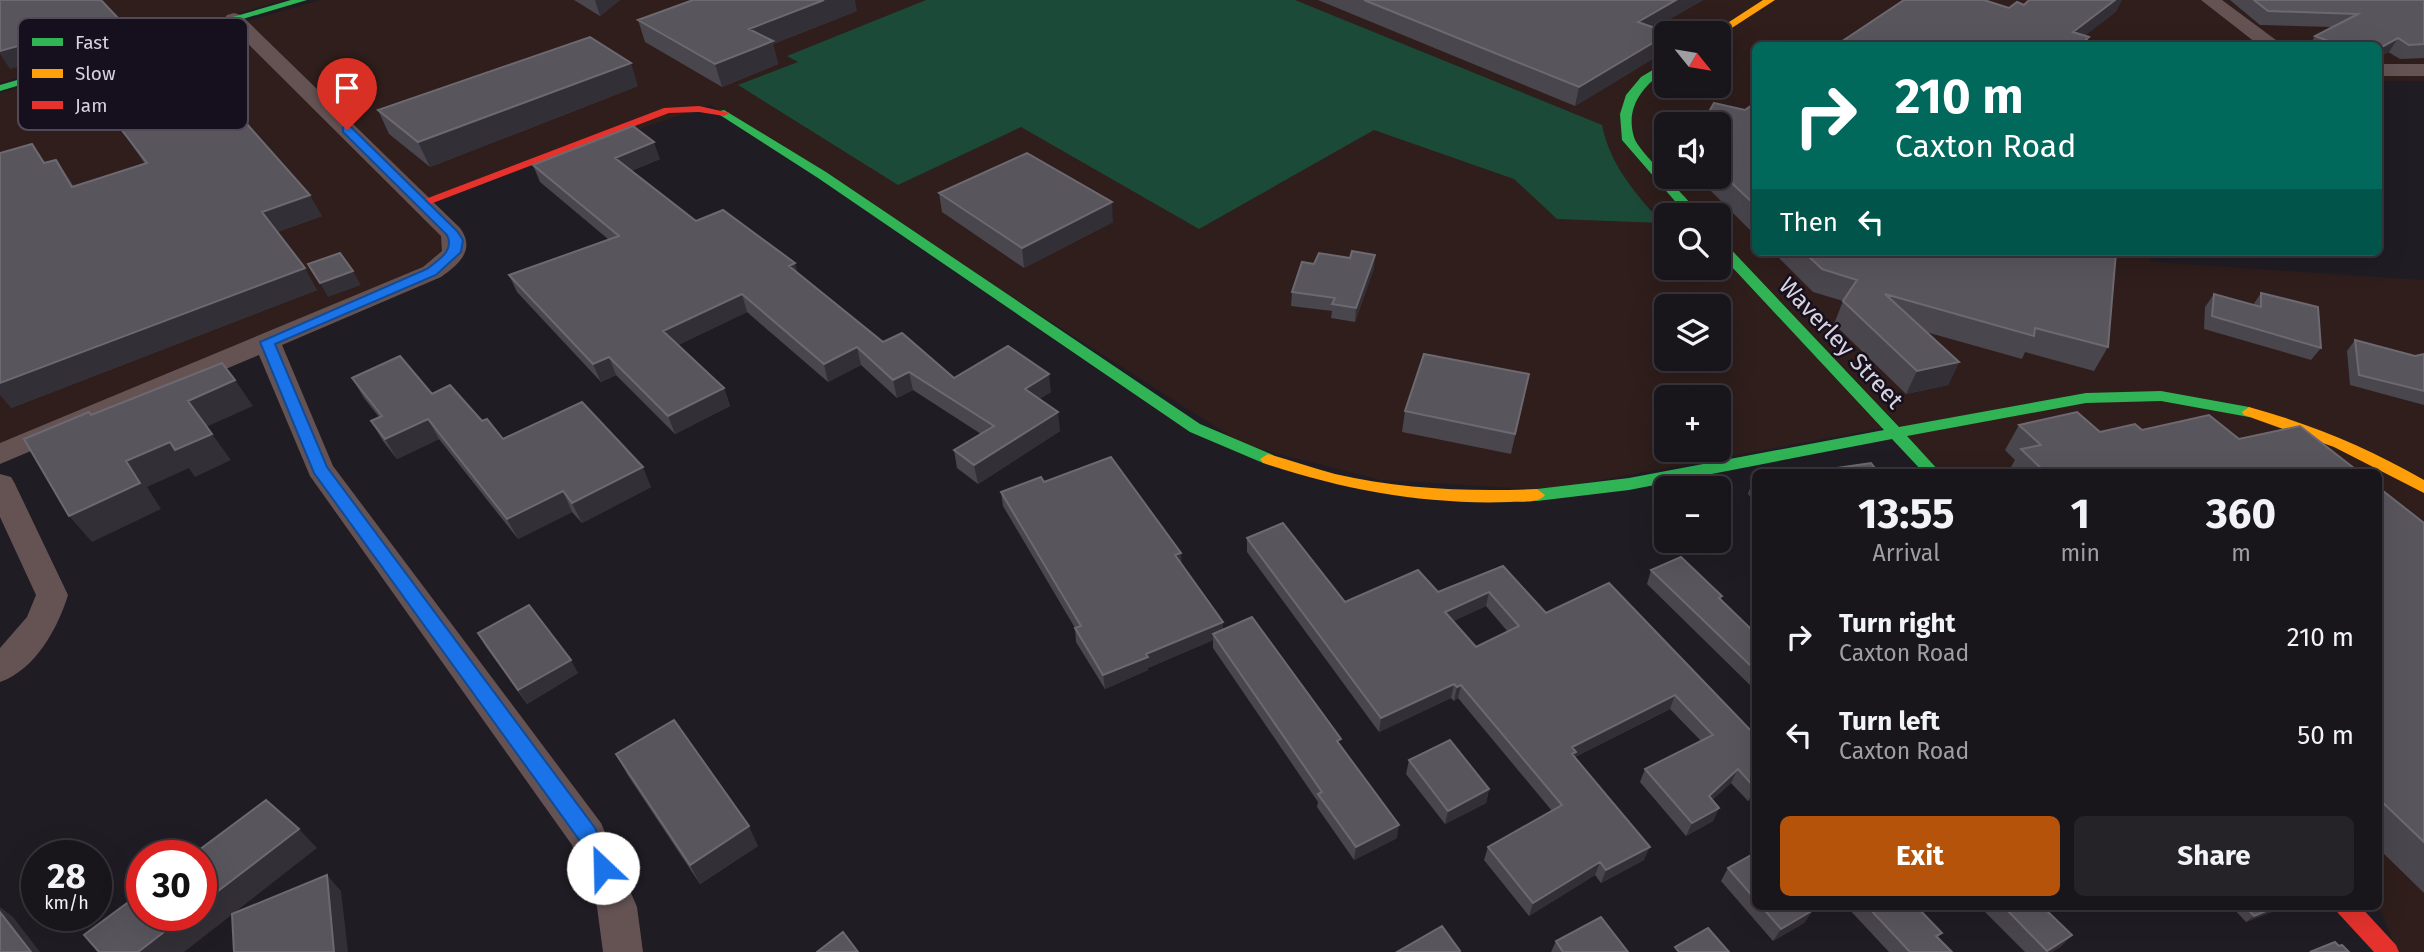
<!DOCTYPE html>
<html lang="en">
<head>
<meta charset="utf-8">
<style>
	body { margin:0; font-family:"Fira Sans",sans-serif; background:#252228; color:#f1f3f6; height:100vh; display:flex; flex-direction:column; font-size:26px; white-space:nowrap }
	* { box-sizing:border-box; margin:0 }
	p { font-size:23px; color:#9f9fa3 }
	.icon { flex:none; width:38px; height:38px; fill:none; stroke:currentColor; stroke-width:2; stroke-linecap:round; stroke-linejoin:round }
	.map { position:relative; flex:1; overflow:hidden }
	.drawer { position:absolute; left:1752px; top:469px; width:630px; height:441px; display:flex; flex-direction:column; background:#18151b; border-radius:10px; box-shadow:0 7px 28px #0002,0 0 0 2px #36343a }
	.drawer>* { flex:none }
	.guide { position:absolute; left:1752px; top:42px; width:630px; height:214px; border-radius:10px; box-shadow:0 7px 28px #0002,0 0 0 2px #36343a; background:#00695c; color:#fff; overflow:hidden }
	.needle { width:46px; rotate:120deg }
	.tools { position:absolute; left:1654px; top:21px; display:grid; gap:14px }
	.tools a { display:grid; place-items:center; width:77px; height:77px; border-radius:10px; background:#18151b; box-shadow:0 7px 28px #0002,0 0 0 2px #36343a; font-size:35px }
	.speed { position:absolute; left:21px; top:840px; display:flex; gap:14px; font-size:35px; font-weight:700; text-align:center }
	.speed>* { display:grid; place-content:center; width:91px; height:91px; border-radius:50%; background:#18151b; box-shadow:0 7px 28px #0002,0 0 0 2px #36343a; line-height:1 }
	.speed small { font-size:18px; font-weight:400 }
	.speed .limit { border:10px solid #d22; background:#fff; color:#111 }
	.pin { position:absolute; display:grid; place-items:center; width:60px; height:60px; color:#fff; margin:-72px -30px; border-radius:50% 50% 50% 0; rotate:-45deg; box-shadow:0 0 7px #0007 }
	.pin .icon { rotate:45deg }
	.me { position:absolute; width:77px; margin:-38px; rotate:336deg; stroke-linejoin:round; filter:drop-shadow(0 0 5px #0008) }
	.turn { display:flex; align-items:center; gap:24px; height:147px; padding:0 28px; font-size:32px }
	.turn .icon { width:91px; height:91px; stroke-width:2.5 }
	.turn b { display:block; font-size:49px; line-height:60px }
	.then { display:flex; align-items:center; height:66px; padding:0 28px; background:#0003; gap:14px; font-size:26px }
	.eta { display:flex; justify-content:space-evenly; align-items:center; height:119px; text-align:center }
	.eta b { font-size:42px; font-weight:700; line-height:49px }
	.action { display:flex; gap:14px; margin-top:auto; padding:14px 28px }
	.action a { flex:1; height:80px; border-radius:10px; background:#b45309; color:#fff; font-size:28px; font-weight:700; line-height:80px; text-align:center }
	.action a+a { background:#252228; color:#f1f3f6 }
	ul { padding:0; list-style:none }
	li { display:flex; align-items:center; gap:21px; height:98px; padding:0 28px }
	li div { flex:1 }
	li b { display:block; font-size:26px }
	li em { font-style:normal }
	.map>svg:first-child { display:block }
	.industrial { fill:#2f1e1b; fill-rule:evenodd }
	.forest { fill:#1c4a38 }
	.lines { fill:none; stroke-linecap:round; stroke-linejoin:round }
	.street { fill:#655354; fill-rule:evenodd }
	.fast { fill:#30b455; fill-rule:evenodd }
	.slow { fill:#ff9f0a; fill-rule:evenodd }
	.jam { fill:#e5322d; fill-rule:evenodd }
	.wall { fill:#4a464d; fill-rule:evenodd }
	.shaded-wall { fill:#332f36 }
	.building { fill:#59555d; stroke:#6d6971; stroke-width:2; fill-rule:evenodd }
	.route { fill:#1a73e8; stroke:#114b97; stroke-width:2 }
	.labels { text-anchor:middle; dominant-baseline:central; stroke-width:5; stroke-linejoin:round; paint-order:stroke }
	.street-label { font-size:24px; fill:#d7d3de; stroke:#16101e }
	.key { fill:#16101e; stroke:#504a58; stroke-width:2 }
	.key-label { font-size:19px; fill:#d7d3de }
</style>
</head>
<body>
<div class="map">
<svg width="2424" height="952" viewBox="0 0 2424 952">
	<rect width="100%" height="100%" fill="#201c24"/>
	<path class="industrial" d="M0,0H284L0,83Z
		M320,0H2424V81H2378V46H1755V252H2151V262L2424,280V952H2398L2378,906V472H1939L1894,426L1547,490L1380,480L1244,445L711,105L416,204L448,234L444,261L0,445V93ZM1666,33H1718V86H1666ZM1666,124H1718V177H1666ZM1666,215H1718V268H1666ZM1666,306H1718V359H1666ZM1666,397H1718V450H1666Z"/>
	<path class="forest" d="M926,0H1295L1602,125C1610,165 1635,193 1662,223L1557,219L1514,179L1374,130L1199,229L1021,127L898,185L738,85L798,62L787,56Z"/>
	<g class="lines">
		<path class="street" d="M2201,0H2222L2284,46H2260Z
			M234,13L241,15L460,228C476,250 459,264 441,277L282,345L333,466L601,823L637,907L643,952H603L597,907L572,845L310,476L259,355L0,464V443L423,267L442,251L441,236L227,23L224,19L227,15Z
			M2378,64H2424V76H2378Z
			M0,474L11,477L15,484L68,595C58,628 35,670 0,682V648L27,617L36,595L0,517Z"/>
		<path class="fast" d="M291,0H307L0,91V85Z
			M1666,62V70C1643,86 1625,107 1634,137C1638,152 1688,197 1700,215H1687L1622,140L1620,114L1626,95L1641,77Z
			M724,110L826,172L1200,424L1273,455L1276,459L1273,463H1263L1190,432L818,178L720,115V111Z
			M1718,240L1723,241L1899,427L2086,393L2161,391L2249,407L2256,412L2249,417L2161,401L2086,403L1907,436L1940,472H1923L1892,439L1629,490L1537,501L1531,499L1529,495L1531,491L1537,489L1629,478L1884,430L1718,252Z"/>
		<path class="slow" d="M1763,0H1775L1721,35L1712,33Z
			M2249,407C2311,424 2369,448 2424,480V493L2334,447L2244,415L2242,412Z
			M1268,454C1290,460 1312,468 1335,474C1401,489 1469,492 1537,489L1545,495C1538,504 1521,501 1510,502C1425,505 1343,490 1263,463L1260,459Z"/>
		<path class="jam" d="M699,106L730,113L724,116L699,112L669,113L425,206H417L415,203L664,108Z
			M2335,906H2360L2396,945L2399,952H2374L2338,913Z"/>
	</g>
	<path class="wall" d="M574,0H620L600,16Z
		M1318,0H1703L1654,28L1666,33V46L1664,52L1575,106Z
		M2230,0H2424V58L2400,59L2378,46H2309L2315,36L2332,27L2260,25Z
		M857,11L773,44L778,64L722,87L645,42L638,20Z
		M638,86L430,167L389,134L378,110Z
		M1755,103V235L1697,177H1718V124L1745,110Z
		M121,129L322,216L277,232L317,290L11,408L32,144L45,163L70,180L74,187L145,164Z
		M660,159L631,171L696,221L798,273L883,342L954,378L1051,392L1039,399L1060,431L978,484L957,468L954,450L981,434L913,390L897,398L861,365L828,382L747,312L678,345L724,388L730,406L675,434L616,375L601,382L517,292L509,275L608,239L540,182L533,165Z
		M939,193L1113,222L1024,268L942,212Z
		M1773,252H2116L2108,347L2094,371L2025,352L2022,359L1926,332L1959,362L1948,385L1906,394L1834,324L1843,301L1813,292Z
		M1314,264L1374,268L1355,322L1331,318L1332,311L1291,306L1292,292Z
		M2261,293L2321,348L2311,360L2204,329L2205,307L2214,294L2253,305Z
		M2355,340L2415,356L2424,354V405L2350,385L2347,351Z
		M1529,374L1511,454L1402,432L1405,411Z
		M352,378L432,394L482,421L503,439L651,487L582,523L572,512L518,539L439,439L397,459L383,441L371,421L379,417L364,398Z
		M2019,425L2100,432L2142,430L2239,439L2359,472H2008L2015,460L2005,450Z
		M1044,482L1182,564L1223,629L1340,745L1397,838L1354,860L1317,807L1318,802L1213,648V640L1148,668V670L1105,689L1076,642L1075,628L1003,506L1001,492Z
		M1755,484V502L1748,494L1751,485Z
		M2378,487L2424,523V893L2378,848Z
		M1247,538L1345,602L1438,592L1503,566L1546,613L1755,735V801L1753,798L1748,801L1731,783L1712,800L1719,808L1713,821L1686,836L1640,782L1645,769L1701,741L1670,709L1575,757L1644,860L1601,883L1595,875L1529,916L1484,860L1488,847L1552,811L1458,698L1454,701L1451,698L1379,732L1247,552ZM1486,606L1508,632L1476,647L1453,621Z
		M1651,570L1721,600L1755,633V690L1647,584Z
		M478,633L578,673L527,704L486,647Z
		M616,754L758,846L700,884L627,774Z
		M1409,760L1489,789L1486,803L1445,824L1406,774Z
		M1755,853V906H1809L1813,910L1804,923L1773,941L1721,881L1728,868Z
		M1846,906H1916L1942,933L1938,937L1952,952H1889Z
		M1979,906H2042L2072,935L2060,947L2052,952H2025Z
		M2231,906H2287L2246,922Z
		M1556,941L1628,952H1551Z"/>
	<path class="shaded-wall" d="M595,0H620L600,16Z
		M824,0H855L857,11L773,44L778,64L722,87L715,64L749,29Z
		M1676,0H1703L1633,40L1638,22Z
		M2115,0H2122L2116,12L2072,46L2073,32Z
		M118,18L129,35L10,69L0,54V51Z
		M1666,35V46L1664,52L1575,106L1579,87Z
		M2089,37L2085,46H2079Z
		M2398,38L2389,52L2378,58V49Z
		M631,63L638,86L430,167L418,142Z
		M654,142L660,159L621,175L615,158Z
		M56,160L70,180L87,208L72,187Z
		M310,195L322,216L274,233L262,212Z
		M1112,202L1113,222L1024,268L1022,248Z
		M1375,255L1374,268L1355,322L1356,308Z
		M795,263L800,281L789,266Z
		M305,268L317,290L11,408L0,395V383Z
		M353,271L361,285L328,297L320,283Z
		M742,294L747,312L670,349L663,331Z
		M857,347L861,365L828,382L824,364Z
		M609,357L616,375L601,382L593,364Z
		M1959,362L1948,385L1906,394L1917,371Z
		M909,372L913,390L897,398L893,380Z
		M1049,374L1051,392L1027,407L1025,389Z
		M235,380L253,406L206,427L188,401Z
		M724,388L730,406L675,434L668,416Z
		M1058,412L1060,431L978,484L974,465Z
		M428,419L439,439L397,459L385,439Z
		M212,434L231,460L195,477L189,468L147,487L161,509L92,542L69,516L126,461L170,442Z
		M643,467L651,487L582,523L572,503Z
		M563,491L572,512L518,539L507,519Z
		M1181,553L1182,567L1175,555Z
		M1489,592L1486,606L1443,626L1445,612Z
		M1223,622V636L1213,634V640L1148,668V670L1105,689L1103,675L1146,654Z
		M571,660L578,673L527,704L518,690Z
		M1454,684L1451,698L1379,732L1381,718Z
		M1461,685L1458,698L1454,701L1457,687Z
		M1675,695L1670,709L1575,757L1572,765V747Z
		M1738,769L1731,783L1702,809L1709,796Z
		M1755,788V794L1753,798L1748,801Z
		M1489,789L1486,803L1445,824L1448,811Z
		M1719,808L1713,821L1686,836L1692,823Z
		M1399,825L1397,838L1354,860L1356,847Z
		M749,826L758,846L700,884L690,865Z
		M299,829L317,848L184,952H138L186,915H201V904Z
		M1650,847L1644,860L1601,883L1606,870Z
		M1600,862L1595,875L1529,916L1533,903Z
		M327,875L341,891L348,952H334Z
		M2278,906H2287L2246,922L2254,916Z
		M0,907L13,917L40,952H31L0,912Z
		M1813,910L1804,923L1773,941L1781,929Z
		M2072,935L2060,947L2052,952H2046Z"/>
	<path class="building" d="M0,0H101L118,18L0,51Z
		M693,0H824L749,29L773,41L715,64L638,20Z
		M1364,0H1676L1638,22L1669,33H1666V35L1579,87Z
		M1904,0H1984L2009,8L2017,2L2024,5L2029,0H2115L2073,32L2089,37L2079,46H1835Z
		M2254,0H2424V44L2409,45L2398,38L2378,49V46H2342L2315,36L2358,14L2268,11Z
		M590,37L631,63L418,142L378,110Z
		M223,97L310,195L262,212L305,268L0,383V153L32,144L44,163L56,160L72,187L147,163L121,129Z
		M1714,103L1745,110L1755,103V205L1718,170V124H1702Z
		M633,126L654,142L615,158L696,221L723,210L795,263L789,266L883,342L902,333L954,378L1008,346L1049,374L1025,389L1058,412L974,465L954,450L994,426L909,372L893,380L857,347L824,364L742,294L663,331L724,388L668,416L609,357L593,364L509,275L619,236L533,165Z
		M1027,153L1112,202L1022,248L939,193Z
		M1352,251L1375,255L1356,308L1332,304L1335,298L1292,292L1302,262L1314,264L1319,253L1350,258Z
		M1804,252H2116L2108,347L2035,328L2034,336L1885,294L1959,362L1917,371L1843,301L1857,280L1822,269Z
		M340,253L353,271L320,283L308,264Z
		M2261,293L2318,307L2321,348L2212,316L2214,294L2261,307Z
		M2355,340L2415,356L2424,354V391L2359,375Z
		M1424,354L1529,374L1515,434L1405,411Z
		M400,356L432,394L450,385L482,421L487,419L503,439L582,402L643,467L572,503L563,491L507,519L428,419L385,439L371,421L382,416L352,378Z
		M222,363L235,380L188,401L212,434L175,450L170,442L126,461L140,483L69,516L24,439L89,412L91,415Z
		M2077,412L2100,432L2135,424L2142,430L2209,415L2239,439L2300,426L2359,472H2045L2021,449L2041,445L2019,425Z
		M1111,457L1181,553L1175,555L1223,622L1146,654L1148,657L1103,675L1075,628L1081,626L1001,492L1041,477L1044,482Z
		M1871,463L1878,472H1807H1809Z
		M1900,471L1902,472H1885Z
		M2378,487L2424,523V842L2378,798Z
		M1283,523L1345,602L1418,570L1438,592L1503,566L1546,613L1609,583L1755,735V788L1738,769L1709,796L1719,808L1692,823L1645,769L1713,735L1675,695L1572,747L1576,752L1572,754L1650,847L1606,870L1600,862L1533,903L1488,847L1562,805L1461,685L1457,687L1454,684L1381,718L1247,538ZM1489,592L1519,626L1476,647L1445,612Z
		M1681,557L1722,596L1719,598L1755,633V670L1651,570Z
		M529,605L571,660L518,690L478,633Z
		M1252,617L1341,739L1337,741L1399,825L1356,847L1318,794L1322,792L1213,634Z
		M674,720L749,826L690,865L616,754Z
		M1450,740L1489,789L1448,811L1409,760Z
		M266,800L299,829L201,904V856H191Z
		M1755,853V899L1728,868Z
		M327,875L334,952H234L232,914Z
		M142,892V915H186L138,952H99L84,935Z
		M1761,906H1809L1813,910L1781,929Z
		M1867,906H1916L1942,933L1936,936L1952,952H1910Z
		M2003,906H2042L2072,935L2047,951Z
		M2245,906H2278L2254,916Z
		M0,912L31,952H0Z
		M1601,917L1628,952H1563L1556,941Z
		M1442,926L1460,951L1458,952H1397Z
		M1708,928L1729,952H1679L1675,947Z
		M843,932L858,952H817Z
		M2335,942L2339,946L2342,945L2349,952H2310Z"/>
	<path class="route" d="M343,127H351L457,231L463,240L461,252L436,275L275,344L327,467L595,828L613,868L610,875L603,878L595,875L580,841L314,473L260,342L427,269C438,260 455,251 447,235L343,132Z"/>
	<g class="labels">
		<g class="street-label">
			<text transform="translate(1841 343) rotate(47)">Waverley Street</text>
		</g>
	</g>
	<rect x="18" y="18" width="230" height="112" rx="10" class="key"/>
	<rect x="32" y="38" width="31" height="8" fill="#30b455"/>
	<rect x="32" y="69" width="31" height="9" fill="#ff9f0a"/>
	<rect x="32" y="101" width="31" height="8" fill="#e5322d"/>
	<g class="key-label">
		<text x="75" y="49">Fast</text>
		<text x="75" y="80">Slow</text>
		<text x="75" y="112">Jam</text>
	</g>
</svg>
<div class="tools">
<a><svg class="needle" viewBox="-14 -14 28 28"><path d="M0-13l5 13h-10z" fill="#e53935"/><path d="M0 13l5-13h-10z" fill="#9f9fa3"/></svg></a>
<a><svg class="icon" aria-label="sound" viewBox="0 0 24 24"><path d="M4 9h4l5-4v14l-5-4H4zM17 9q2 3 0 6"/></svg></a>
<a><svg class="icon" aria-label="search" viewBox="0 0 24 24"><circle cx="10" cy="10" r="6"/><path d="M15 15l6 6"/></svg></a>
<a><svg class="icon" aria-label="layers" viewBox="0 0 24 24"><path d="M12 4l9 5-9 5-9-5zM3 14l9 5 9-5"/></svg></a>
<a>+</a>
<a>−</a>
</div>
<div class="speed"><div>28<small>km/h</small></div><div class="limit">30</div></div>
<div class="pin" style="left:347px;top:130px;background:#d93025"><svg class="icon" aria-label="arrive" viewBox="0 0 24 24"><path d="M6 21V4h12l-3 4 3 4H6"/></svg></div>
<svg class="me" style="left:603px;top:868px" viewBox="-20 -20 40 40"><circle r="19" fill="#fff"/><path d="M0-13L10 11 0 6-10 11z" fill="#1a73e8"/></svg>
<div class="guide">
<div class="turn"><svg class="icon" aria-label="right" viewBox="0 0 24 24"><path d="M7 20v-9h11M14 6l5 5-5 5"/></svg><div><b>210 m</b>Caxton Road</div></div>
<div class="then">Then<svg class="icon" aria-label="left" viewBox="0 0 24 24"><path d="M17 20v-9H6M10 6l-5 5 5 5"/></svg></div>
</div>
<section class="drawer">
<div class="eta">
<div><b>13:55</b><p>Arrival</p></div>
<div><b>1</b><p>min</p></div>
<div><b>360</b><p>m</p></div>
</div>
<ul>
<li><svg class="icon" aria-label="right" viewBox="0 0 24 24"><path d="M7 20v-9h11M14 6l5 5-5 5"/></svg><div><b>Turn right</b><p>Caxton Road</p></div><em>210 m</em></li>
<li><svg class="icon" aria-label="left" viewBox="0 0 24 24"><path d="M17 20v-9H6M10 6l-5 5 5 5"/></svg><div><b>Turn left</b><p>Caxton Road</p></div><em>50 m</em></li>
</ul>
<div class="action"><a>Exit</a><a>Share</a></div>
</section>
</div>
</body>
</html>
